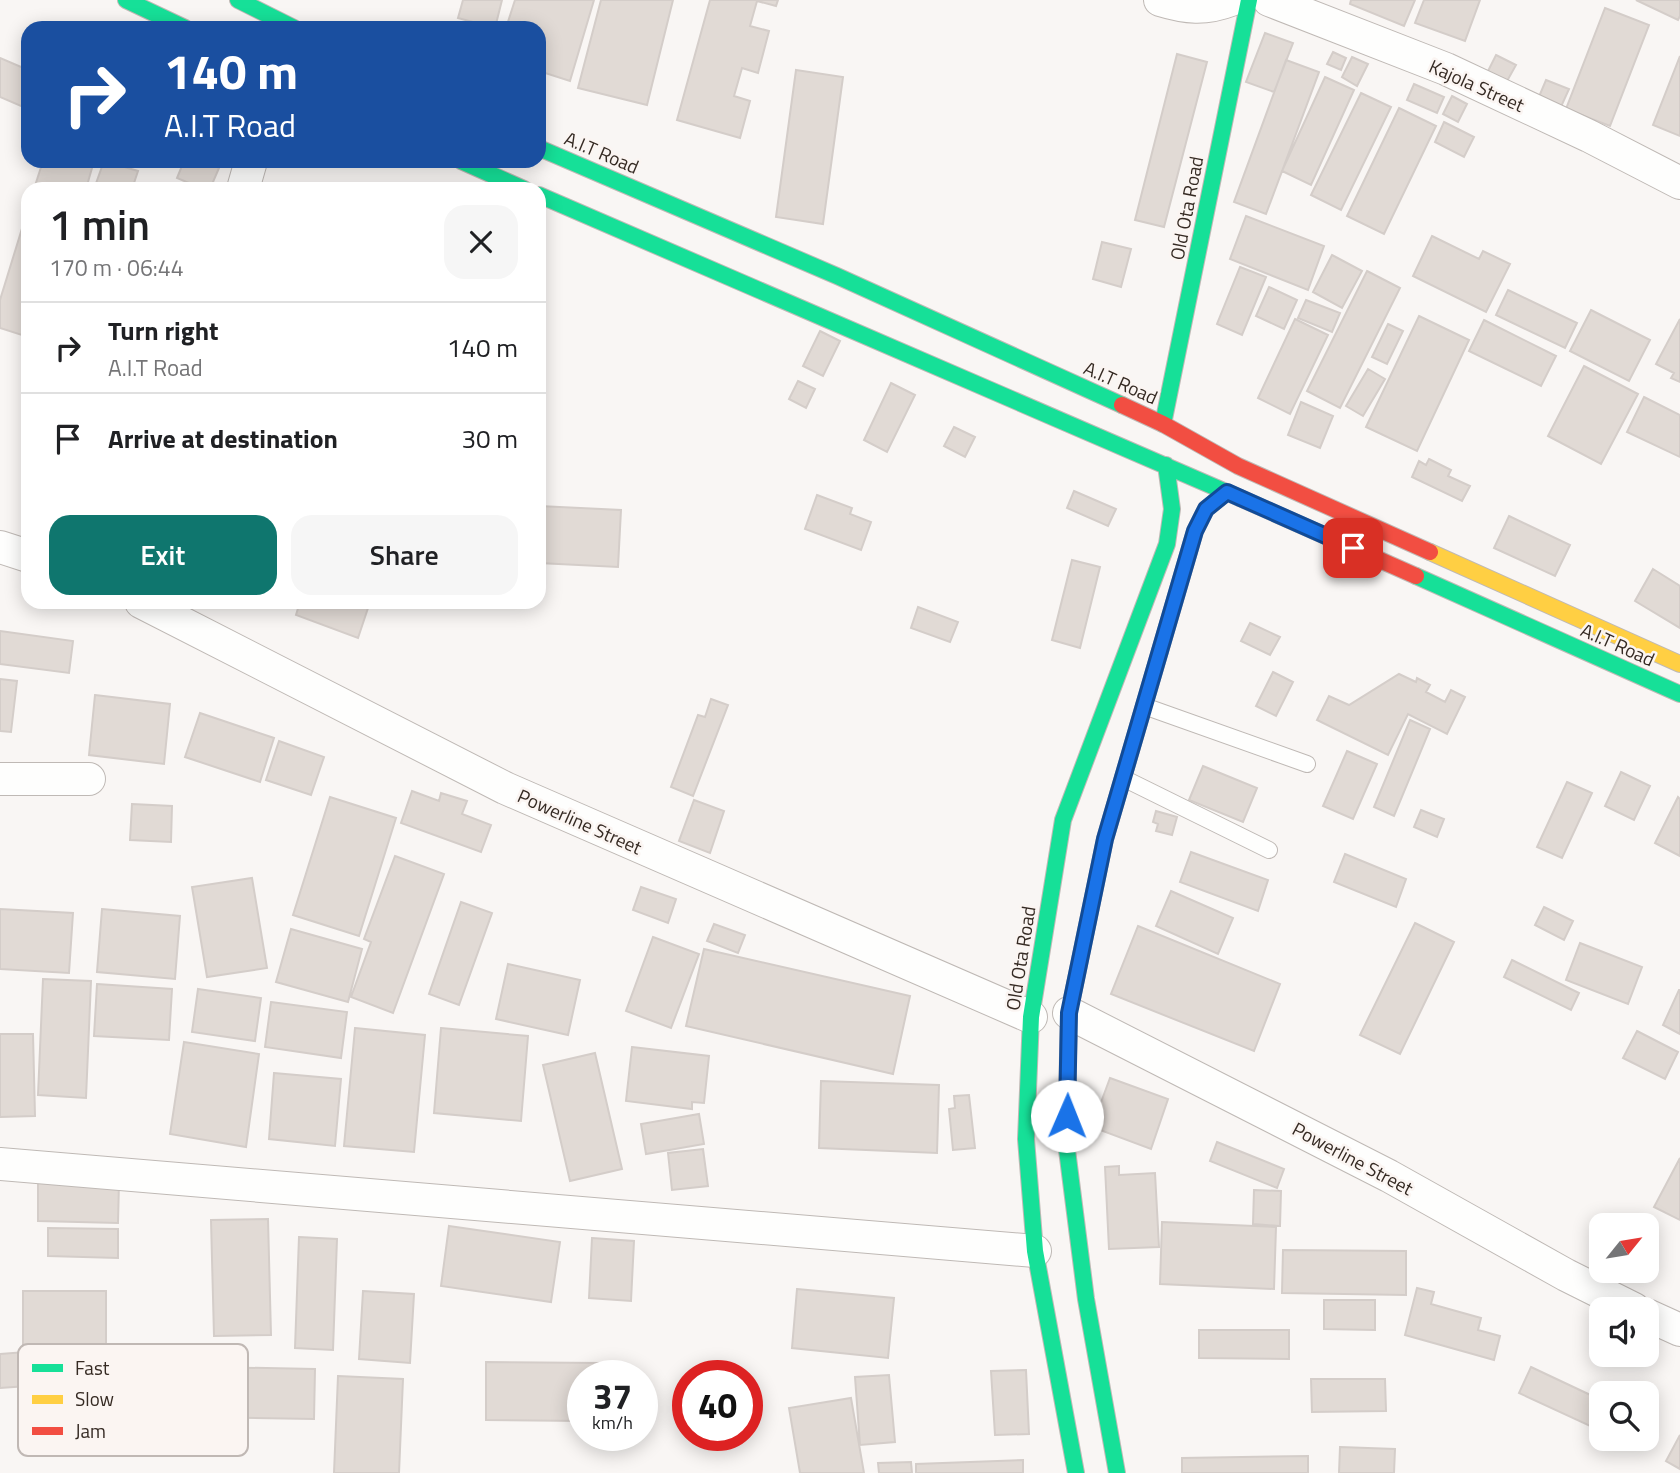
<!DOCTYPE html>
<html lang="en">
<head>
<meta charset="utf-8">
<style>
	body { margin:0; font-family:"Titillium Web",sans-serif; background:#f6f6f6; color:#202124; height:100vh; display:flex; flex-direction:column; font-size:26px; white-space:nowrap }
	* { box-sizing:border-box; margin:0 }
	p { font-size:23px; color:#757577 }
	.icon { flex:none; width:38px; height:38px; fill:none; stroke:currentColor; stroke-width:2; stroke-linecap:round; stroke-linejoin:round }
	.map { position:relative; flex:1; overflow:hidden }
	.details { position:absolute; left:21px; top:182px; width:525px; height:427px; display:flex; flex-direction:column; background:#fff; border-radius:21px; box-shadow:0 4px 18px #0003 }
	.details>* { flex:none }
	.hud { position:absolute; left:21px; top:21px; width:525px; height:147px; border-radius:21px; box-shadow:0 4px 18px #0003; background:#1a4fa0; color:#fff; overflow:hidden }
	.needle { width:46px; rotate:60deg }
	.buttons { position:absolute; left:1589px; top:1213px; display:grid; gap:14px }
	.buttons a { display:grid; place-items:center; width:70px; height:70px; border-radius:14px; background:#fff; box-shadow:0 4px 18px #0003; font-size:35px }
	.speed { position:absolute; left:567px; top:1360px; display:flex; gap:14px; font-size:35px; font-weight:700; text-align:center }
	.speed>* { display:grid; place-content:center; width:91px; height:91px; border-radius:50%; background:#fff; box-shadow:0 4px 18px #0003; line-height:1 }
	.speed small { font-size:18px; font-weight:400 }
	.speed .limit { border:10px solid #d22; background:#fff; color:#111 }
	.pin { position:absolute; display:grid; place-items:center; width:60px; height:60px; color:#fff; margin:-30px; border-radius:14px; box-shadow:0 4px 10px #0006 }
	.me { position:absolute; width:77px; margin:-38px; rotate:1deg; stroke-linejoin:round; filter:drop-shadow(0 0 5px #0008) }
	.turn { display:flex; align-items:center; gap:24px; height:147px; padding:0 28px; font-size:32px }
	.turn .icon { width:91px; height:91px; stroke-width:2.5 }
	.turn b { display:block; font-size:49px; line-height:60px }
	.round { display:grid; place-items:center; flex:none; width:74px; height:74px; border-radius:21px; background:#f6f6f6 }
	.overview { display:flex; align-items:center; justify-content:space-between; height:119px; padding:0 28px }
	h1 { font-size:42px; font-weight:600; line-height:52px }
	.primary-button { display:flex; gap:14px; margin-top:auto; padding:14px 28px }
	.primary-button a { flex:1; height:80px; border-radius:21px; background:#0f766e; color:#fff; font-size:28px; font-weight:600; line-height:80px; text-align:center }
	.primary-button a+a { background:#f6f6f6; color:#202124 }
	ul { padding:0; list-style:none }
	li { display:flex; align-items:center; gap:21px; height:91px; padding:0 28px; border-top:2px solid #e0e0e0 }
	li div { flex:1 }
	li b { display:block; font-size:26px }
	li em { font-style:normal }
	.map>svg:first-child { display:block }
	.building { fill:#e1dad5; stroke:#d4cdc9; stroke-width:2 }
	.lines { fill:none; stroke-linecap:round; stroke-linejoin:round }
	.lane-casing { stroke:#bfb9b5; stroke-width:18 }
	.street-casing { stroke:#bfb9b5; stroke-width:34 }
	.fast-casing { stroke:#bfb9b5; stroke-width:18 }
	.slow-casing { stroke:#bfb9b5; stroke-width:18 }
	.jam-casing { stroke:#bfb9b5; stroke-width:18 }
	.lane { stroke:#fefefd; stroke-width:16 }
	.street { stroke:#fefefd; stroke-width:32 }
	.fast { stroke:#16e098; stroke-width:16 }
	.slow { stroke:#ffcf43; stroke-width:16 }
	.jam { stroke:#f24e42; stroke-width:16 }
	.route-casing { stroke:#114b97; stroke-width:18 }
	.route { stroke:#1a73e8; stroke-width:12 }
	.labels { text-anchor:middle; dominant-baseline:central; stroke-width:5; stroke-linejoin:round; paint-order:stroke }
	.street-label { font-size:19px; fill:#352a23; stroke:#fbf5f2 }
	.key { fill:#fbf5f2; stroke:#c0b8b4; stroke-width:2 }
	.key-label { font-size:19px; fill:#352a23 }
</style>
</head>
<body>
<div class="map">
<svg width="1680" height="1473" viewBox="0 0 1680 1473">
	<rect width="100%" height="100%" fill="#f9f6f4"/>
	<path class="building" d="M463,0H502L495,28L458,18Z
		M515,0H594L570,81L539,71V28H506Z
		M601,0H673L647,105L578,88Z
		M710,0H778L776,6L757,1L750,26L769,31L758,73L742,68L734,96L750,101L740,138L677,120Z
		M1351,0H1415L1404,26L1350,4Z
		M1424,0H1480L1465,41L1415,23Z
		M1636,0H1680V16L1678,20Z
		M1605,8L1649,25L1610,126L1566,109Z
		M1265,33L1293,43L1274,92L1246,82Z
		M1333,52L1346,58L1341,70L1327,64Z
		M1177,54L1207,62L1164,227L1135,220Z
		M1496,55L1516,65L1506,83L1487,73Z
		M1680,56V136L1653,125Z
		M1352,57L1368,64L1357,86L1342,77Z
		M0,58L28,70V109L0,97Z
		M1286,60L1319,72L1266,214L1234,202Z
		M796,70L843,77L823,224L776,217Z
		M1325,77L1354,90L1311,185L1282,171Z
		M1546,80L1569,89L1560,109L1538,99Z
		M1414,84L1444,97L1437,113L1407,100Z
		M1361,93L1391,107L1341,210L1311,195Z
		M1452,96L1467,104L1458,122L1443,114Z
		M1399,108L1436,126L1384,234L1347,216Z
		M1444,122L1474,137L1464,157L1435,142Z
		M43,161H94L86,189H34Z
		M104,161L138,171L132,189H94Z
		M184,161H202L219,168L210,189H203L177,178Z
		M28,209V337L0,328V300Z
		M1246,216L1324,246L1308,290L1230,259Z
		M1432,236L1479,259L1483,251L1510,264L1486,312L1413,276Z
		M1102,242L1131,249L1121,287L1093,279Z
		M1332,255L1362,271L1342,308L1313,292Z
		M1240,267L1266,277L1242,335L1217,324Z
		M1367,271L1400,288L1340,408L1307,391Z
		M1269,287L1297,300L1284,329L1256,316Z
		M1508,290L1577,323L1565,348L1496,315Z
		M1306,300L1340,313L1332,332L1298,318Z
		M1591,310L1650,340L1629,381L1570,351Z
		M1419,316L1469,340L1417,451L1366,427Z
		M1295,319L1328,335L1290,414L1258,398Z
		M1680,319V382L1671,378L1674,373L1656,364Z
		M1484,320L1556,356L1541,386L1469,351Z
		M1388,324L1403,331L1387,364L1372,357Z
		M820,331L840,341L823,376L803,366Z
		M1584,366L1638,394L1601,464L1548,436Z
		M1368,369L1385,379L1363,416L1346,406Z
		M798,381L815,389L806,408L789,399Z
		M891,383L915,395L887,452L864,440Z
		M1644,397L1680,415V457L1627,432Z
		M1301,402L1333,416L1320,448L1288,435Z
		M954,427L975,437L965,457L944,446Z
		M1429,459L1451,470L1448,476L1470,486L1462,501L1412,477L1419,461L1426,465Z
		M1074,491L1116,509L1108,526L1067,508Z
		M817,495L852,508L850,514L871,522L861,550L805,529Z
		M539,506L621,510L618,567L539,563Z
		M1509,516L1570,545L1555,576L1494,548Z
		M1072,560L1100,567L1080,648L1052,640Z
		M1653,569L1680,586V628L1635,601Z
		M300,602H370L358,638L296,615Z
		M918,607L958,622L950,642L911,628Z
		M1250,623L1280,637L1270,655L1241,641Z
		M0,631L73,641L69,673L0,664Z
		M1273,672L1293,682L1276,716L1256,706Z
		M1399,674L1416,682L1417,678L1430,685L1426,692L1445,702L1451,690L1465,697L1447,734L1408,714L1388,755L1317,720L1329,696L1349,705Z
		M0,679L17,681L11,732L0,731Z
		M95,695L170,704L164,764L89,755Z
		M711,699L728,705L693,796L671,787L698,715L705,717Z
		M200,713L274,738L260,782L185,757Z
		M1410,720L1430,729L1394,816L1374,807Z
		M279,741L324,757L311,795L266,780Z
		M1347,751L1377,764L1353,819L1323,806Z
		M1203,766L1257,788L1243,822L1189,800Z
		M1621,772L1650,786L1634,820L1605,806Z
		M1567,782L1592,793L1562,858L1537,847Z
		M412,791L439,801L441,793L467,801L462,814L491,825L481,852L401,823Z
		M330,797L396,818L359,936L293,915Z
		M1678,797L1680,799V856L1655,843Z
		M694,800L724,811L710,853L679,841Z
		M132,804L172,806L171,842L130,840Z
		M1421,810L1444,819L1437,837L1414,827Z
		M1156,811L1177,817L1172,835L1156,831L1158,824L1153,822Z
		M1191,852L1268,880L1258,911L1180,882Z
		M1345,854L1406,879L1396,907L1334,882Z
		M395,856L444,874L393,1013L351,997L371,942L364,939Z
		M252,878L267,968L207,977L192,887Z
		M641,887L676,899L668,923L633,910Z
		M1171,891L1233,918L1218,954L1156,926Z
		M461,902L492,913L459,1005L429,994Z
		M1544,907L1573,921L1564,940L1535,925Z
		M0,909L73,913L69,973L0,969Z
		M102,909L180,916L175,979L97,972Z
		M1415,923L1454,942L1400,1054L1360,1035Z
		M714,924L745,935L738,953L707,941Z
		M1138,926L1280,984L1254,1051L1111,994Z
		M291,929L362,949L348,1002L276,982Z
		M653,937L699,954L671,1028L626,1011Z
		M1580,943L1642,967L1628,1004L1566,980Z
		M704,949L910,996L893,1074L686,1026Z
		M1512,960L1579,993L1571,1010L1504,977Z
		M508,964L580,980L568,1035L496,1019Z
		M43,979L91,981L86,1098L38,1095Z
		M97,984L172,989L169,1040L94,1036Z
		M198,989L261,998L255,1041L192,1032Z
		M1679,990H1680V1034L1663,1025Z
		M271,1002L347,1012L341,1058L265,1047Z
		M355,1028L425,1035L414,1152L344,1146Z
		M441,1028L528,1036L521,1121L434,1113Z
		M1637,1031L1678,1052L1665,1079L1623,1058Z
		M0,1034H33L35,1116L0,1117Z
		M184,1042L259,1054L246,1147L170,1134Z
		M632,1047L709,1056L704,1103L692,1102V1109L626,1101Z
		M595,1053L622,1169L570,1181L543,1065Z
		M274,1073L341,1079L335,1146L269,1139Z
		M1110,1078L1168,1099L1151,1149L1092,1127Z
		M821,1081L939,1085L937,1153L819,1148Z
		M969,1095L975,1148L953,1150L949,1109L955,1108L954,1096Z
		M699,1114L704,1144L646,1154L641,1124Z
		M1217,1142L1284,1169L1277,1188L1210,1161Z
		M703,1149L708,1186L672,1190L668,1153Z
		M1680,1158V1220L1654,1207Z
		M1119,1166V1175L1155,1173L1159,1247L1109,1249L1105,1167Z
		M38,1180L119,1182L118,1223L38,1221Z
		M1254,1190L1281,1191L1280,1226L1253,1224Z
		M268,1219L271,1335L214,1336L211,1220Z
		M1162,1222L1276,1227L1274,1289L1160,1284Z
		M449,1226L560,1242L551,1302L441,1286Z
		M48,1228L118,1229V1258L48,1256Z
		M299,1237L337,1239L333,1350L295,1348Z
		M592,1238L634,1241L631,1301L589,1298Z
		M1283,1250L1406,1251V1295L1282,1293Z
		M1417,1288L1434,1292L1431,1304L1481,1318L1478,1330L1500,1336L1494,1360L1405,1335Z
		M797,1289L894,1298L888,1358L792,1348Z
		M23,1291H106V1345H23Z
		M363,1291L414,1294L410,1363L359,1359Z
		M1324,1300H1375V1330L1324,1329Z
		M1199,1330H1289V1359L1199,1358Z
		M25,1352L27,1386L0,1388V1354Z
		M486,1362L602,1363V1376H583V1421L486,1420Z
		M207,1367L315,1369L314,1419L206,1417Z
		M1531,1367L1601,1400V1431L1519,1393Z
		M1026,1370L1029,1434L995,1435L991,1371Z
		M889,1375L895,1442L860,1445L855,1377Z
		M338,1376L403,1379L399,1473H334Z
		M1311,1379H1385L1386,1411L1312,1412Z
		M851,1398L864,1473H800L789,1408Z
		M1680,1435V1469L1666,1461Z
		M1340,1447L1395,1449L1394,1473H1339Z
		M1308,1456V1473H1182V1458Z
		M1023,1460V1473H916V1464Z
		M911,1462L912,1473H879L878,1463Z"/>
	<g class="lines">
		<g class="lane-casing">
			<path id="lane" d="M1144,706L1307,764
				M1123,778L1269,850"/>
		</g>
		<g class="street-casing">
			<path id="street" d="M1160,0C1186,8 1205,10 1231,0
				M1269,0L1446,69L1589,136L1680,183
				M243,189L251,161
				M0,547L28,556
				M141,602L505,788L1031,1017
				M0,779H89
				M1069,1013L1389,1176L1566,1275L1634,1309
				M0,1164L1035,1251
				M1647,1315L1680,1330"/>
		</g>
		<g class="fast-casing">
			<path id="fast" d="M126,0L185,28
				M238,0L294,28
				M539,148L837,276L1122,405
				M461,161L524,189
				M539,195L1240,498
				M1163,424L1249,0
				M1416,576L1680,694
				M1076,1473L1035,1251L1026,1139L1031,1017L1063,820L1167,544L1172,509L1166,465
				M1117,1473L1086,1299L1066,1142L1069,1013L1105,839L1160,651"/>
		</g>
		<g class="slow-casing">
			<path id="slow" d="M1430,552L1680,664"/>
		</g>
		<g class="jam-casing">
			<path id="jam" d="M1122,405L1163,424L1238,466L1430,552
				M1240,498L1416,576
				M1160,651L1195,531L1206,509L1227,492"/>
		</g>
		<use href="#lane" class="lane"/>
		<use href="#street" class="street"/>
		<use href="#fast" class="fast"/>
		<use href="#slow" class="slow"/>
		<use href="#jam" class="jam"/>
	</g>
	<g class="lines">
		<g class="route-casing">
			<path id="route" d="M1067,1116L1069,1013L1105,839L1195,531L1206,509L1227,492L1353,548"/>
		</g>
		<use href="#route" class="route"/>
	</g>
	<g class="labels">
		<g class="street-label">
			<text transform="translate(1477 85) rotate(24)">Kajola Street</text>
			<text transform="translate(602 152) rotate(23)">A.I.T Road</text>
			<text transform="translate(1186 208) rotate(-79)">Old Ota Road</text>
			<text transform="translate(1121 382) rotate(24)">A.I.T Road</text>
			<text transform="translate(1618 644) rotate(24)">A.I.T Road</text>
			<text transform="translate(580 821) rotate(24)">Powerline Street</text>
			<text transform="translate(1020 958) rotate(-81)">Old Ota Road</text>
			<text transform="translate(1353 1158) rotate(28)">Powerline Street</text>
		</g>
	</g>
	<rect x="18" y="1344" width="230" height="112" rx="10" class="key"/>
	<rect x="32" y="1364" width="31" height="8" fill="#16e098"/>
	<rect x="32" y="1395" width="31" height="9" fill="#ffcf43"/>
	<rect x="32" y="1427" width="31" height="8" fill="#f24e42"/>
	<g class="key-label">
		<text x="75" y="1375">Fast</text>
		<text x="75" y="1406">Slow</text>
		<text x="75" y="1438">Jam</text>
	</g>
</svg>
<div class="buttons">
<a><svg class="needle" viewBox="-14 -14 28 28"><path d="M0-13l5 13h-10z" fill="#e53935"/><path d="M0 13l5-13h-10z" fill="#757577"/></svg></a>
<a><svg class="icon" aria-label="sound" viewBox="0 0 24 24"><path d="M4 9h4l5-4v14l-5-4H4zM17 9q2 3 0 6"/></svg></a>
<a><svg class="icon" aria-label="search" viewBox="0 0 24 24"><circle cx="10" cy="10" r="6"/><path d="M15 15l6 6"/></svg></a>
</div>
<div class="speed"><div>37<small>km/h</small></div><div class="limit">40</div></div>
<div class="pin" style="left:1353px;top:548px;background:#d93025"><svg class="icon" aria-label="arrive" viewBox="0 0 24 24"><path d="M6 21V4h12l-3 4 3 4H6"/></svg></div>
<svg class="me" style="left:1067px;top:1116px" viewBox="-20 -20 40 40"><circle r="19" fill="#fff"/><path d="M0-13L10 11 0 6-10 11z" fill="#1a73e8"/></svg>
<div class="hud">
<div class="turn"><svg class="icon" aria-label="right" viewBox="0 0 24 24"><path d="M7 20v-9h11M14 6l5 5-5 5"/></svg><div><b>140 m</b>A.I.T Road</div></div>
</div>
<section class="details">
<div class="overview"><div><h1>1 min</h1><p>170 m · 06:44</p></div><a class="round"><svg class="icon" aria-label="close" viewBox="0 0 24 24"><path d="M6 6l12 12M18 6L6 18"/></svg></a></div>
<ul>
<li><svg class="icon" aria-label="right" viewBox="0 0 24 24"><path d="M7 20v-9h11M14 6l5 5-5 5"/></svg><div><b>Turn right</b><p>A.I.T Road</p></div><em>140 m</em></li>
<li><svg class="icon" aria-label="arrive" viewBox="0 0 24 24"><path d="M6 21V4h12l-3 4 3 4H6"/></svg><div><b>Arrive at destination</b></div><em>30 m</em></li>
</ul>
<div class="primary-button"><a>Exit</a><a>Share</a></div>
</section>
</div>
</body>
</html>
